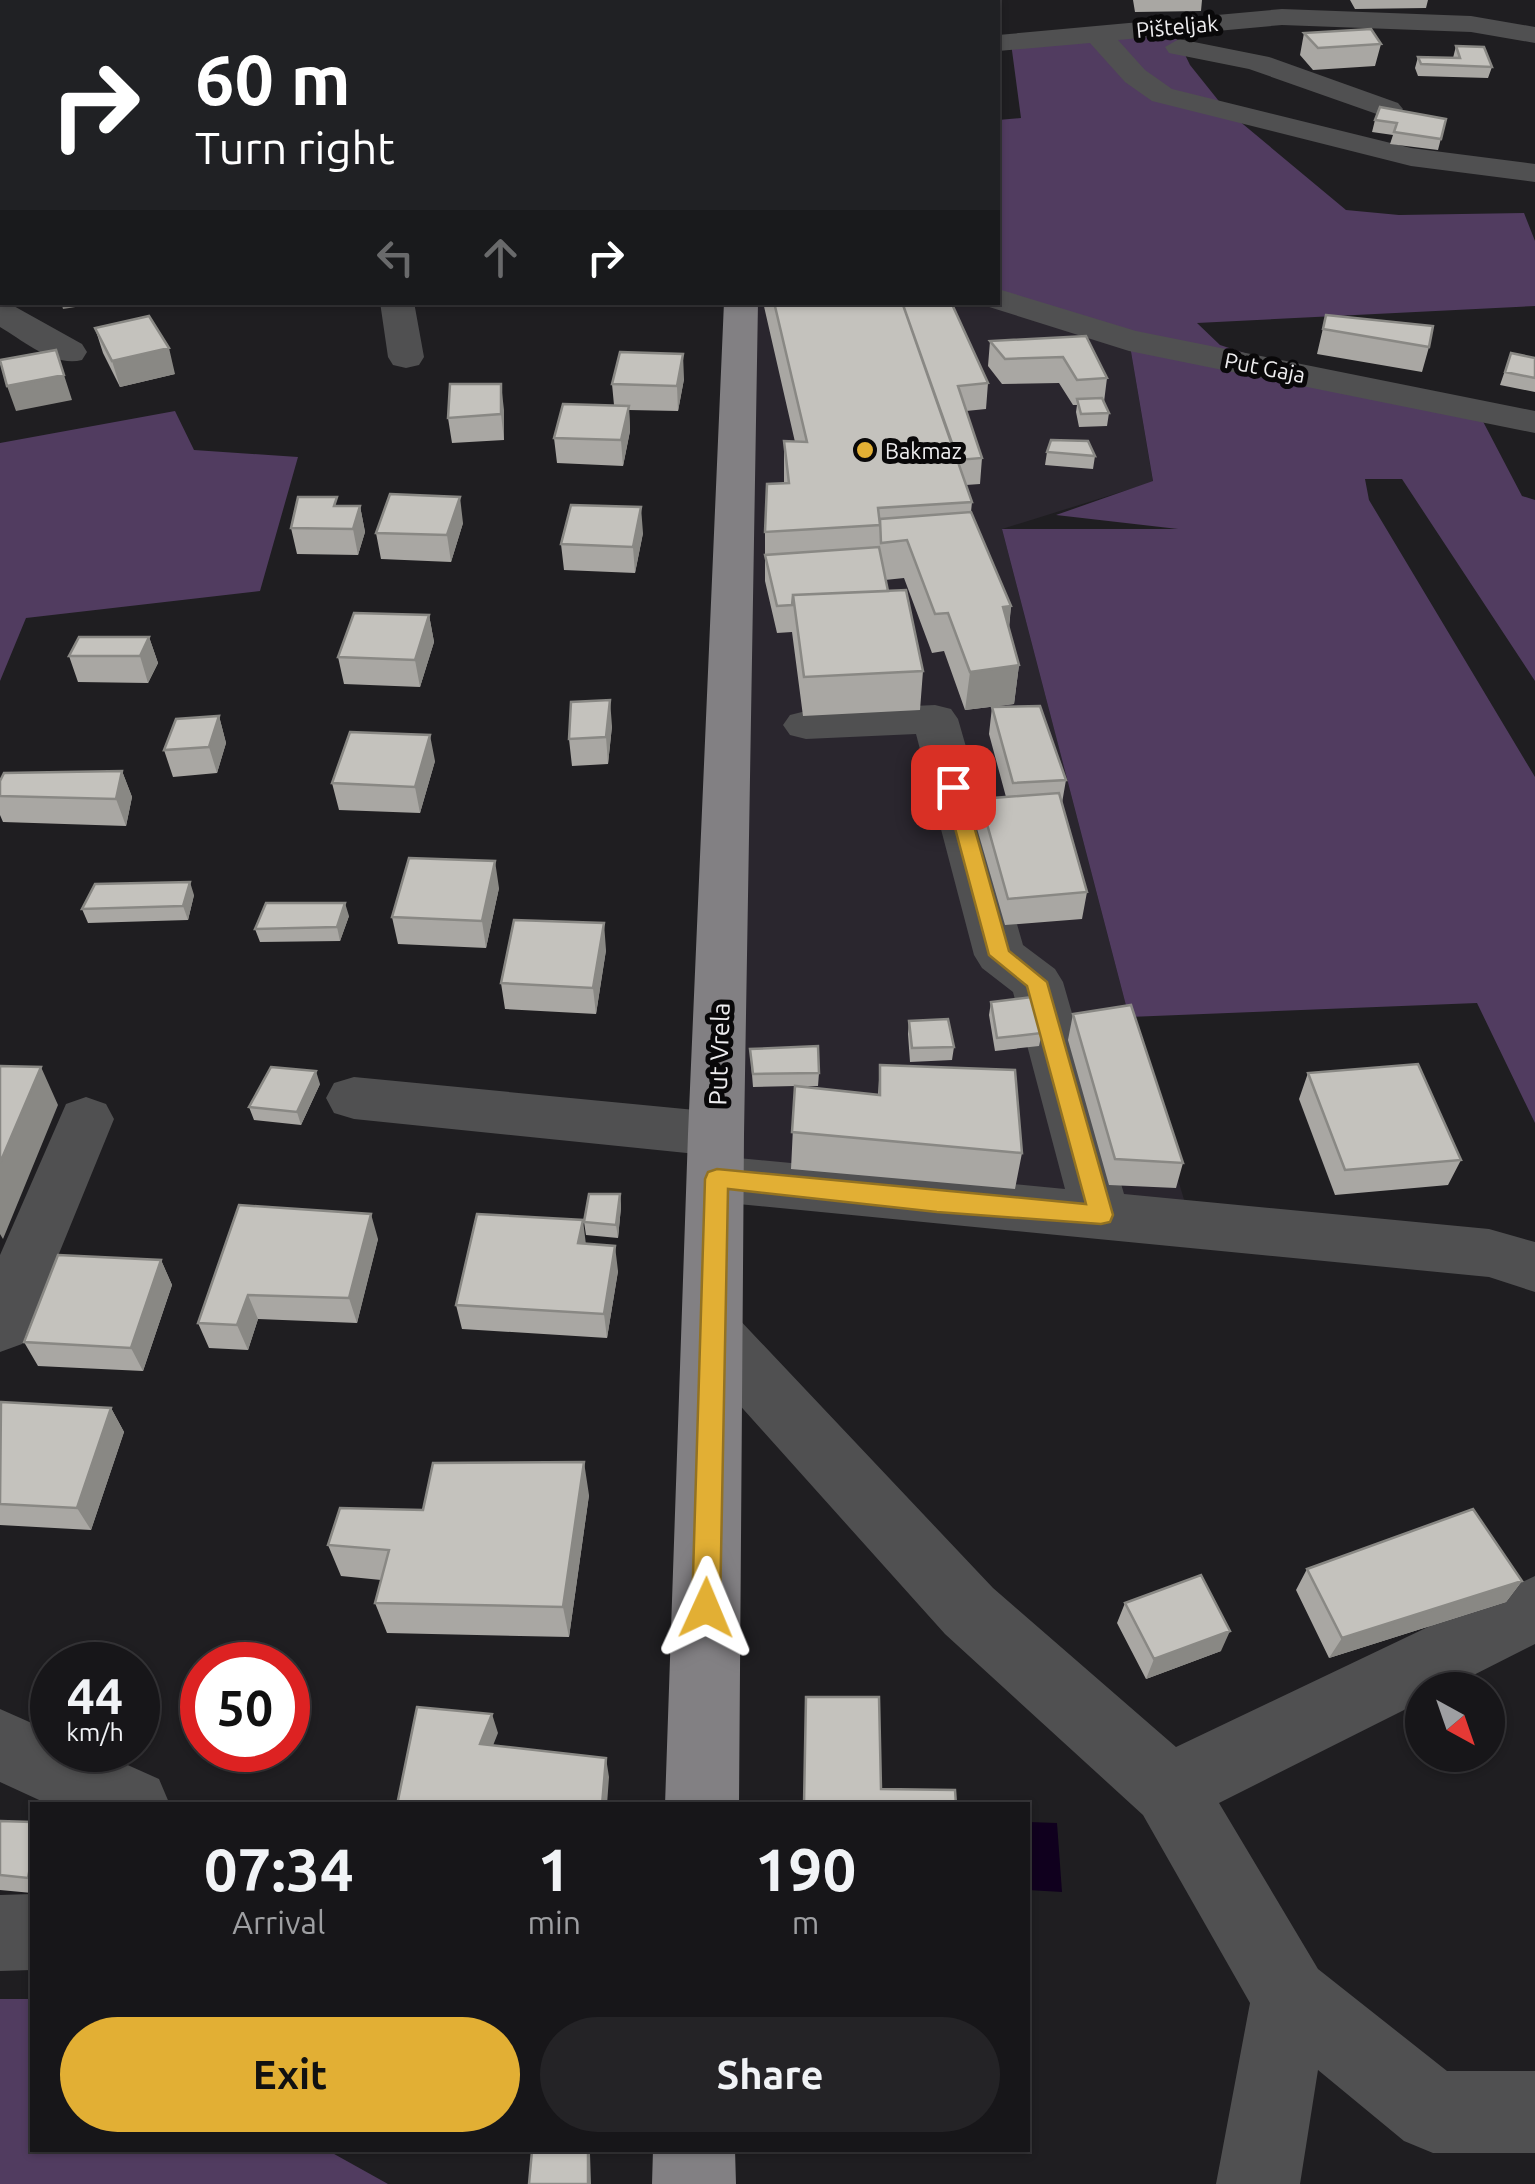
<!DOCTYPE html>
<html lang="en">
<head>
<meta charset="utf-8">
<style>
	body { margin:0; font-family:Ubuntu,sans-serif; background:#242326; color:#f1f3f6; height:100vh; display:flex; flex-direction:column; font-size:38px; white-space:nowrap }
	* { box-sizing:border-box; margin:0 }
	p { font-size:32px; color:#9e9fa2 }
	.icon { flex:none; width:55px; height:55px; fill:none; stroke:currentColor; stroke-width:2; stroke-linecap:round; stroke-linejoin:round }
	.map { position:relative; flex:1; overflow:hidden }
	.sheet { position:absolute; left:30px; top:1802px; width:1000px; height:350px; display:flex; flex-direction:column; background:#171619; border-radius:0px; box-shadow:0 2px 8px #0004,0 0 0 2px #363538 }
	.sheet>* { flex:none }
	.guide { position:absolute; left:0px; top:0px; width:1000px; height:305px; box-shadow:0 2px 8px #0004,0 0 0 2px #363538; background:#202124; color:#fff; overflow:hidden }
	.needle { width:65px; rotate:140deg }
	.tools { position:absolute; left:1405px; top:1672px; display:grid; gap:20px }
	.tools a { display:grid; place-items:center; width:100px; height:100px; border-radius:50%; background:#171619; box-shadow:0 2px 8px #0004,0 0 0 2px #363538; font-size:50px }
	.speed { position:absolute; left:30px; top:1642px; display:flex; gap:20px; font-size:50px; font-weight:700; text-align:center }
	.speed>* { display:grid; place-content:center; width:130px; height:130px; border-radius:50%; background:#171619; box-shadow:0 2px 8px #0004,0 0 0 2px #363538; line-height:1 }
	.speed small { font-size:25px; font-weight:400 }
	.speed .limit { border:15px solid #d22; background:#fff; color:#111 }
	.pin { position:absolute; display:grid; place-items:center; width:85px; height:85px; color:#fff; margin:-42px; border-radius:20px; box-shadow:0 5px 15px #0006 }
	.me { position:absolute; width:110px; margin:-55px; rotate:1deg; stroke-linejoin:round; filter:drop-shadow(0 0 8px #0008) }
	.turn { display:flex; align-items:center; gap:35px; height:210px; padding:0 30px; font-size:45px }
	.turn .icon { width:130px; height:130px; stroke-width:2.5 }
	.turn b { display:block; font-size:70px; line-height:85px }
	.lanes { display:flex; align-items:center; height:95px; padding:0 30px; background:#0003; justify-content:center; gap:50px; direction:ltr }
	.lanes .off { opacity:.35 }
	.eta { display:flex; justify-content:space-evenly; align-items:center; height:170px; text-align:center }
	.eta b { font-size:60px; font-weight:700; line-height:70px }
	.action { display:flex; gap:20px; margin-top:auto; padding:20px 30px }
	.action a { flex:1; height:115px; border-radius:60px; background:#e2af34; color:#111; font-size:40px; font-weight:700; line-height:115px; text-align:center }
	.action a+a { background:#242326; color:#f1f3f6 }
	.map>svg:first-child { display:block }
	.built { fill:#2a262e }
	.green { fill:#513c60 }
	.water { fill:#10001e }
	.lines { fill:none; stroke-linecap:round; stroke-linejoin:round }
	.minor { fill:#505051; fill-rule:evenodd }
	.major { fill:#828083; fill-rule:evenodd }
	.wall { fill:#a9a7a3 }
	.shaded-wall { fill:#898884 }
	.building { fill:#c4c2bd; stroke:#898884; stroke-width:2.5 }
	.route { fill:#e2af34; stroke:#937222; stroke-width:2.5 }
	.poi-dot { fill:#e2af34; stroke:#090809; stroke-width:4 }
	.labels { text-anchor:middle; dominant-baseline:central; stroke-width:10; stroke-linejoin:round; paint-order:stroke }
	.far-street-label { font-size:22px; fill:#eeedef; stroke:#090809 }
	.far-poi-label { font-size:22px; fill:#eeedef; stroke:#090809; text-anchor:start }
	.street-label { font-size:25px; fill:#eeedef; stroke:#090809 }
</style>
</head>
<body>
<div class="map">
<svg width="1535" height="2184" viewBox="0 0 1535 2184">
	<rect width="100%" height="100%" fill="#1f1e21"/>
	<path class="built" d="M998,299L1129,340L1153,482L1002,529L1129,1017L1192,1226L717,1179L741,303L998,302Z"/>
	<path class="green" d="M1171,26L1190,65L1226,110L1346,210L1399,215L1524,213L1535,241V306L1197,323L1220,345L1324,379L1477,410L1522,496L1535,500V681L1402,479H1365L1369,500L1535,777V1123L1477,1003L1129,1017L1002,529H1178L1056,515L1153,481L1129,340L998,299V120L1021,118L1011,43Z
		M175,411L194,450L298,457L260,591L26,618L0,681V443Z
		M0,1999H32V2150H327L388,2184H0Z"/>
	<path class="water" d="M1028,1822L1057,1823L1062,1892L1028,1890Z"/>
	<g class="lines">
		<path class="minor" d="M152,0H194L195,2H153Z
			M1282,9L1471,16L1535,27V43L1471,32L1282,25L1118,40L1145,70L1172,89L1411,148L1535,164V182L1411,166L1152,101L1125,82L1090,43L998,51V35Z
			M1179,39L1269,57L1398,103L1403,109L1398,115L1388,118L1249,69L1169,53L1165,47Z
			M0,110L2,111V129L0,128Z
			M2,212V232L0,233V213Z
			M998,289L1136,331L1535,411V433L1129,351L986,306L983,302H998Z
			M0,302L12,305L82,344L87,352L82,360C53,367 24,341 0,327Z
			M380,302H414L424,357L419,365L406,368L393,365L388,357Z
			M935,705L951,709L958,719L1023,945L1055,969L1063,982L1124,1194L1489,1229L1535,1242V1292L1489,1277L717,1202L697,1195L688,1179L697,1163L717,1156L1065,1189L1013,992L982,968L974,955L916,734L806,739L790,735L783,725L790,715L806,711Z
			M354,1077L716,1112L736,1119L744,1134L736,1149L716,1156L354,1119L334,1113L326,1098L334,1083Z
			M86,1097L106,1104L114,1119L22,1344L0,1352V1255L66,1104Z
			M713,1307L735,1315L993,1588L1176,1747L1535,1576V1644L1444,1690H1422V1701L1219,1803L1318,1969L1447,2071H1535V2153H1433L1404,2141L1318,2070L1300,2184H1216L1250,2003L1143,1815L945,1634L691,1351L682,1333L691,1315Z
			M0,1709L52,1732V1750H94L159,1779L170,1805H50L0,1782Z
			M32,1894V1970L0,1971V1895Z"/>
		<path class="major" d="M608,0H635L636,2H609Z
			M724,302H758L744,1134L739,1805H665L688,1134Z
			M653,2150H735L736,2184H652Z"/>
	</g>
	<path class="wall" d="M1133,0H1202L1201,11L1135,12Z
		M1350,0H1428L1426,8L1355,9Z
		M1304,33L1381,44L1375,66L1313,70L1300,55Z
		M1456,46L1492,67L1488,78L1418,76L1415,68L1418,57L1453,58Z
		M1446,119L1438,150L1390,144L1393,135L1372,132L1375,120Z
		M763,302H951L988,383L986,409L966,411L982,458L980,484L966,485L972,502L971,512L1011,606L1009,629L1019,665L1014,704L965,710L944,651L932,653L904,578L885,580L888,591L923,671L920,710L803,716L792,632L777,633L765,581V532L784,483V441L795,442Z
		M1326,315L1429,347L1422,372L1317,354Z
		M95,328L175,374L120,387L103,353Z
		M1086,336L1107,378L1104,402L1109,413L1107,426L1079,427L1076,412L1077,405H1073L1059,383L1002,384L988,366L990,341Z
		M1511,353L1535,358V392L1500,385Z
		M684,379L678,411L629,410L630,431L623,466L557,463L554,438L614,405L612,384Z
		M504,410V440L452,443L448,418Z
		M1047,452L1095,456L1093,469L1045,465Z
		M339,506H360L365,532L358,555L297,554L291,528Z
		M463,523L451,562L381,559L376,533Z
		M643,533L635,573L564,570L561,544Z
		M429,615L434,642L420,687L344,684L338,657Z
		M149,637L158,663L148,683L78,682L69,656Z
		M992,707L1066,780L1062,803L1087,892L1082,919L1005,925L976,825L980,799L1006,797L989,734Z
		M219,716L226,743L217,773L173,777L164,750Z
		M612,726L608,764L572,766L569,739Z
		M435,761L420,813L339,810L332,783Z
		M122,771L132,797L126,826L3,822L0,815V781Z
		M499,888L486,948L398,944L392,917Z
		M194,895L188,920L88,923L82,909Z
		M349,916L340,941L260,942L255,929Z
		M606,950L596,1014L505,1009L501,983Z
		M991,1002L1042,1033L1039,1046L995,1051L989,1015Z
		M1073,1014L1183,1163L1176,1188L1109,1185L1068,1040Z
		M909,1021L954,1047L952,1060L910,1062L908,1034Z
		M750,1049L819,1073L818,1086H799L878,1095L880,1065L1022,1153L1015,1189L791,1169L795,1086L753,1087Z
		M1308,1073L1461,1160L1448,1185L1335,1195L1299,1099Z
		M320,1084L301,1125L254,1120L249,1107Z
		M620,1194L621,1207L618,1238L586,1235L584,1222Z
		M239,1205L378,1239L357,1323L258,1319L248,1350L209,1348L198,1323Z
		M586,1244L618,1271L607,1338L462,1329L456,1305Z
		M161,1260L172,1285L143,1371L38,1366L24,1342Z
		M0,1404L111,1408L124,1432L91,1530L0,1525Z
		M589,1495L569,1637L387,1633L375,1603L381,1580L341,1576L328,1545L423,1510Z
		M1307,1569L1522,1581L1506,1602L1329,1658L1296,1590Z
		M1125,1603L1221,1651L1146,1679L1117,1623Z
		M0,1821L32,1822V1893L0,1890Z"/>
	<path class="shaded-wall" d="M75,0H91V2H70Z
		M2,17V62L0,63V29L2,27L0,18Z
		M61,302H94V304L63,309Z
		M169,348L175,374L120,387L112,361Z
		M683,354L684,379L678,411L677,386Z
		M64,375L72,400L16,411L7,386Z
		M501,384L504,410V440L501,414Z
		M629,406L630,431L623,466L621,440Z
		M460,497L463,523L451,562L447,535Z
		M360,506L365,532L358,555L353,529Z
		M641,507L643,533L635,573L633,547Z
		M1011,606L1007,644L1003,607Z
		M429,615L434,642L420,687L415,660Z
		M149,637L158,663L148,683L140,656Z
		M1019,665L1014,704L965,710L970,672Z
		M610,700L612,726L608,764L606,737Z
		M219,716L226,743L217,773L209,747Z
		M430,735L435,761L420,813L415,787Z
		M122,771L132,797L126,826L116,799Z
		M495,861L499,888L486,948L482,921Z
		M190,882L194,895L188,920L183,906Z
		M345,903L349,916L340,941L337,927Z
		M604,923L606,950L596,1014L593,988Z
		M41,1067L58,1105L3,1239L0,1234V1163Z
		M316,1071L320,1084L301,1125L297,1112Z
		M620,1194L621,1207L618,1238L616,1225Z
		M371,1214L378,1239L357,1323L349,1298Z
		M583,1220L586,1245L578,1243Z
		M615,1246L618,1271L607,1338L604,1314Z
		M161,1260L172,1285L143,1371L131,1348Z
		M248,1295L258,1319L248,1350L237,1325Z
		M111,1408L124,1432L91,1530L77,1508Z
		M584,1462L589,1495L569,1637L563,1607Z
		M1522,1581L1506,1602L1329,1658L1342,1638Z
		M1230,1631L1221,1651L1146,1679L1154,1659Z
		M492,1714L498,1733L486,1763L480,1744Z
		M606,1758L609,1777L607,1805H602Z
		M32,1857V1882L28,1878Z
		M588,2150L590,2154L591,2184H588Z"/>
	<path class="building" d="M33,0H75L70,2H28Z
		M500,0H518L532,2H497Z
		M718,0H878V2H717Z
		M919,0H967V2H919Z
		M0,2H5H2V17L0,18Z
		M1371,29L1381,44L1318,48L1304,33Z
		M1456,46L1484,47L1492,67L1421,64L1418,57L1460,58Z
		M1380,107L1446,119L1441,139L1394,132L1397,123L1375,120Z
		M774,302H902L972,502L878,508L880,525L765,532L767,484L789,483L784,441L807,442Z
		M902,302H951L988,383L958,386L982,458L958,460Z
		M1326,315L1433,326L1429,347L1323,329Z
		M149,316L169,348L112,361L95,328Z
		M1086,336L1107,378L1077,380L1063,357L1005,359L990,341Z
		M56,350L64,375L7,386L0,360Z
		M620,352L683,354L677,386L612,384Z
		M1511,353L1535,358V378L1505,372Z
		M450,384H501V414L448,418Z
		M1102,398L1109,413L1081,414L1077,399Z
		M563,404L629,406L621,440L554,438Z
		M1051,440L1088,441L1095,456L1047,452Z
		M390,494L460,497L447,535L376,533Z
		M298,497H337L334,506H360L353,529L291,528Z
		M571,505L641,507L633,547L561,544Z
		M971,512L1011,606L1003,607L1019,665L970,672L948,613L935,614L907,540L881,543L880,519Z
		M879,547L888,591L793,595L792,605L777,606L765,555Z
		M906,590L923,671L804,677L793,595Z
		M354,613L429,615L415,660L338,657Z
		M79,637H149L140,656H69Z
		M610,700L606,737L569,739L571,702Z
		M1040,706L1066,780L1013,783L992,707Z
		M219,716L209,747L164,750L176,719Z
		M350,732L430,735L415,787L332,783Z
		M122,771L116,799L0,796V781L4,773Z
		M1059,793L1087,892L1008,899L980,799Z
		M409,858L495,861L482,921L392,917Z
		M190,882L183,906L82,909L95,884Z
		M266,903H345L337,927L255,929Z
		M514,920L604,923L593,988L501,983Z
		M1032,997L1042,1033L997,1038L991,1002Z
		M1131,1005L1183,1163L1115,1159L1073,1014Z
		M948,1019L954,1047L912,1048L909,1021Z
		M818,1046L819,1073L753,1074L750,1049Z
		M1418,1064L1461,1160L1345,1170L1308,1073Z
		M880,1065L1015,1070L1022,1153L792,1132L795,1086L880,1095Z
		M0,1066L41,1067L0,1163Z
		M271,1067L316,1071L297,1112L249,1107Z
		M589,1194H620L616,1225L584,1222Z
		M239,1205L371,1214L349,1298L248,1295L237,1325L198,1323Z
		M477,1214L583,1220L578,1243L615,1246L604,1314L456,1305Z
		M58,1255L161,1260L131,1348L24,1342Z
		M1,1402L111,1408L77,1508L0,1504Z
		M584,1462L563,1607L375,1603L389,1550L328,1545L340,1508L423,1510L433,1463Z
		M1473,1509L1522,1581L1342,1638L1307,1569Z
		M1201,1575L1230,1631L1154,1659L1125,1603Z
		M806,1697H879L881,1789L955,1790L956,1805H804Z
		M417,1707L492,1714L480,1744L606,1758L602,1805H397Z
		M0,1821L32,1822V1857L28,1878L0,1875Z
		M558,2150H588V2184H529L532,2151Z"/>
	<path class="route" d="M953,780L963,787L1009,951L1047,982L1113,1215L1110,1222L1101,1224L937,1212L728,1189L720,1608L716,1618L706,1622L696,1618L692,1608L705,1179L708,1172L717,1169L1086,1204L1027,986L989,955L944,787Z"/>
	<circle class="poi-dot" cx="865" cy="450" r="10"/>
	<g class="labels">
		<g class="far-street-label">
			<text transform="translate(1177 26) rotate(-5)">Pišteljak</text>
			<text transform="translate(1265 367) rotate(11)">Put Gaja</text>
		</g>
		<g class="far-poi-label">
			<text x="885" y="450">Bakmaz</text>
		</g>
		<g class="street-label">
			<text transform="translate(719 1054) rotate(-88)">Put Vrela</text>
		</g>
	</g>
</svg>
<div class="tools">
<a><svg class="needle" viewBox="-14 -14 28 28"><path d="M0-13l5 13h-10z" fill="#e53935"/><path d="M0 13l5-13h-10z" fill="#9e9fa2"/></svg></a>
</div>
<div class="speed"><div>44<small>km/h</small></div><div class="limit">50</div></div>
<div class="pin" style="left:953px;top:787px;background:#d93025"><svg class="icon" aria-label="arrive" viewBox="0 0 24 24"><path d="M6 21V4h12l-3 4 3 4H6"/></svg></div>
<svg class="me" style="left:706px;top:1608px" viewBox="-20 -20 40 40"><path d="M0-17L14 15 0 8-14 15z" fill="#e2af34" stroke="#fff" stroke-width="4"/></svg>
<div class="guide">
<div class="turn"><svg class="icon" aria-label="right" viewBox="0 0 24 24"><path d="M7 20v-9h11M14 6l5 5-5 5"/></svg><div><b>60 m</b>Turn right</div></div>
<div class="lanes"><svg class="icon off" aria-label="left" viewBox="0 0 24 24"><path d="M17 20v-9H6M10 6l-5 5 5 5"/></svg><svg class="icon off" aria-label="ahead" viewBox="0 0 24 24"><path d="M12 20V5M6 11l6-6 6 6"/></svg><svg class="icon" aria-label="right" viewBox="0 0 24 24"><path d="M7 20v-9h11M14 6l5 5-5 5"/></svg></div>
</div>
<section class="sheet">
<div class="eta">
<div><b>07:34</b><p>Arrival</p></div>
<div><b>1</b><p>min</p></div>
<div><b>190</b><p>m</p></div>
</div>
<div class="action"><a>Exit</a><a>Share</a></div>
</section>
</div>
</body>
</html>
